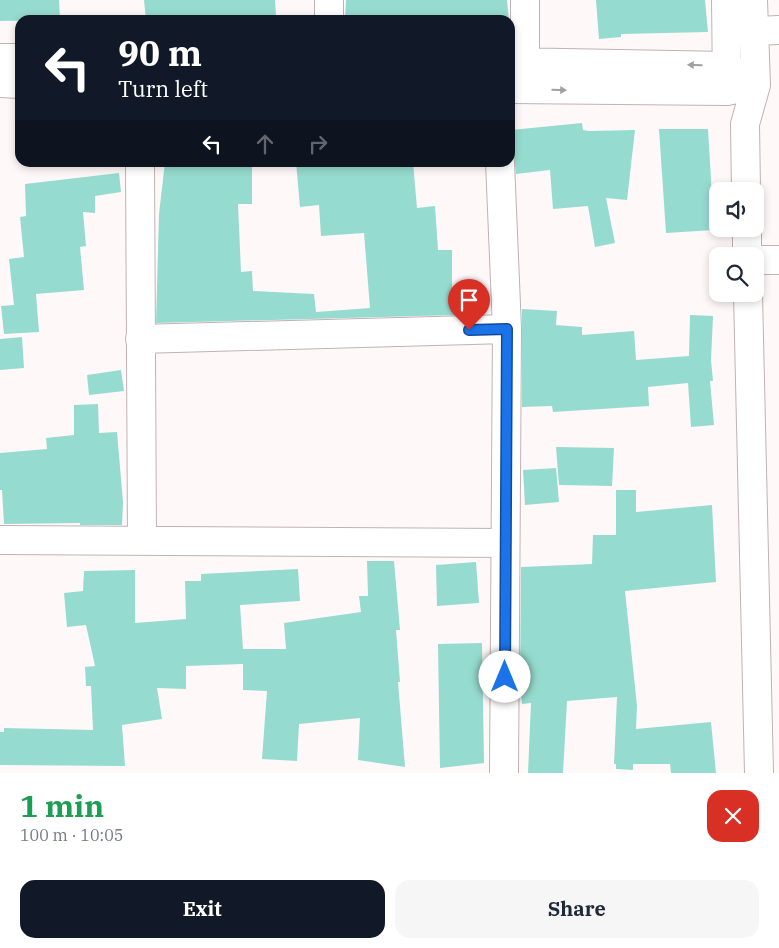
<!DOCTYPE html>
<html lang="en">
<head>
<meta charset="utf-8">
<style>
	body { margin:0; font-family:"IBM Plex Serif",serif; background:#f6f6f7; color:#1f2937; height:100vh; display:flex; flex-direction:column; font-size:19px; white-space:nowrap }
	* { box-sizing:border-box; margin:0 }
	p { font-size:16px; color:#747a83 }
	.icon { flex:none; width:28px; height:28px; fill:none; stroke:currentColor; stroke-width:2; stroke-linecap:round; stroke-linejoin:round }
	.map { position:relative; height:773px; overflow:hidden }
	.sheet { display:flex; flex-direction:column; background:#fff; flex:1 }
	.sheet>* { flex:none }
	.guide { position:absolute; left:15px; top:15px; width:500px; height:152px; border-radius:15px; box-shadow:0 2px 8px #0003; background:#111827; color:#fff; overflow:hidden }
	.fabs { position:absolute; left:709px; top:182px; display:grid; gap:10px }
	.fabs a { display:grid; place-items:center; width:55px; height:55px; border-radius:10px; background:#fff; box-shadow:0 2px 8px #0003; font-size:25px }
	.pin { position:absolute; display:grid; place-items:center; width:42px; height:42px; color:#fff; margin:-51px -21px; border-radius:50% 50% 50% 0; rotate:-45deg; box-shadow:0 0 5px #0007 }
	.pin .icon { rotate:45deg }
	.me { position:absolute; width:55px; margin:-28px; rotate:0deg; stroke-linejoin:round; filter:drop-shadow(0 0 4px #0008) }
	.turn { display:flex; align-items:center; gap:18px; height:105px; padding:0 20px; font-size:22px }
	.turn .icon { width:65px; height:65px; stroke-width:2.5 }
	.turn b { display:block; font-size:35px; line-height:42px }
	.lanes { display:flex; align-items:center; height:48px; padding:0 20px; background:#0003; justify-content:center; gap:25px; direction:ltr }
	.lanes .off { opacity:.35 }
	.round { display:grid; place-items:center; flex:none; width:52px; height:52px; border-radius:15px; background:#f6f6f7 }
	.headline { display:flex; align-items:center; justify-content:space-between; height:85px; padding:0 20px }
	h1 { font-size:30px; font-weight:700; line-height:38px; color:#1e9e55 }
	.button { display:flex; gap:10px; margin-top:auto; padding:10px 20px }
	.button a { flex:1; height:58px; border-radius:15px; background:#111827; color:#fff; font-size:20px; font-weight:700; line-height:58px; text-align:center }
	.button a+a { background:#f6f6f7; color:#1f2937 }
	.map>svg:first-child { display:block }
	.building { fill:#96dbcf }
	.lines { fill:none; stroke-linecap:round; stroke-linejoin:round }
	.minor-casing { stroke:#c1b2b4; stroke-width:30 }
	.minor { stroke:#fff; stroke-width:28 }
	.oneway { fill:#a19fa0 }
	.route-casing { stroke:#114b97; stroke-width:12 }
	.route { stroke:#1a73e8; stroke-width:9 }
</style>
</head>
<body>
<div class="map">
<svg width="779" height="773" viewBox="0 0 779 773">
	<rect width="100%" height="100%" fill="#fff8f9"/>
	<path class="building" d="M0,0H59L60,20L0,21Z
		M144,0H275L276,16L223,20H146Z
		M346,0H507L509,20H345Z
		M596,0H705L708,32L621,34V37L599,39Z
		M582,123L583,130L589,131L635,130L627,200L606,198L615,243L595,247L588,206L553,209L550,170L516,174L511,130Z
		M659,129H708L714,230L666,233Z
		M165,162H252V204H238L241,272L252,271L253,291L314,294L316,312L370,308L364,233L321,236L319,205L300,207L296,162H335V167L377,162H413L417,208L435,206L438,250H452V305H455V315L156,323L159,214Z
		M119,173L121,192L95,196V213L83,212L86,246L80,247L84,290L36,294L39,332L4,334L1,306L14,305L9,259L24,257L20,217L26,216L25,184Z
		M522,309L557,311L556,325L582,327V335L634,331L636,360L689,356L690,315L713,316L711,360L713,381H710L714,425L691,427L688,383L648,387L649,406L553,412L552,406L522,407Z
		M22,337L24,368L0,370V339Z
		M121,370L124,391L89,395L87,375Z
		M98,404L99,433L117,432L123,502L122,525H80V523L4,524L2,490H0V453L47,449L46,438L74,435V405Z
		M556,447L614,448L612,486L559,485Z
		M556,468L559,502L525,505L523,470Z
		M616,490H636V512L712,505L716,582L625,591L637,706L636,729L711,722L716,773H671L670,764H633V770L616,769V764H614L617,697L567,701L563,773H528L531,703L522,704L520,679L521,567L592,564L593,535H616Z
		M367,561H394L400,630H396L400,682H398L405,767L358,760L360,718L299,724L297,761L262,759L267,691L243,690V664L186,666V689L157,688L162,719L122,725L125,766L0,765V732H4V728L93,730L91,686H86L85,667L95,666L86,625L67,627L64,593L83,591L84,571L135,570V623L186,619L185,581H201V574L298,569L300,601L240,605L243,649H286L284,623L361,612L359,596H368Z
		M476,562L479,603L437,606L436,565Z
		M482,643L484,763L440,768L438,644Z"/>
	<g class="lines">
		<g class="minor-casing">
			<path id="minor" d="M726,0L727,84
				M329,20V0
				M753,31L779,30
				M0,58H20
				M510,62L727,66L756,85
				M513,74L525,62V0
				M0,83L20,84
				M510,89L727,91L756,85
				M140,162L142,541
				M500,162L507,329L504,773
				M746,191L745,124L756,85L753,0
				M747,229V256
				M755,260H779
				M748,294L759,773
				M140,339L507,329
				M0,540L505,543"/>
		</g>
		<use href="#minor" class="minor"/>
	</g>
	<defs><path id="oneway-solid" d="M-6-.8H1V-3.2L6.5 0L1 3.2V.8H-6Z" transform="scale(1.25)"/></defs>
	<g class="oneway">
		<use href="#oneway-solid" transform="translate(695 65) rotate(-179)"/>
		<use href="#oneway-solid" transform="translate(559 90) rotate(1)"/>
	</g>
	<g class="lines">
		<g class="route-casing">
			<path id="route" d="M469,330L507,329L505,677"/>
		</g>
		<use href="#route" class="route"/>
	</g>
</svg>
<div class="fabs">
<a><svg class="icon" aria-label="sound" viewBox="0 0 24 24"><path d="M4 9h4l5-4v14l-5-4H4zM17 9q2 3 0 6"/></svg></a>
<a><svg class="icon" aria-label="search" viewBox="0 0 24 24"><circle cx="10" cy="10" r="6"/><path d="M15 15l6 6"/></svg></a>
</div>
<div class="pin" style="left:469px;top:330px;background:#d93025"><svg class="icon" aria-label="arrive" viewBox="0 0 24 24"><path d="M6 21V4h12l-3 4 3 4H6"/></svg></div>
<svg class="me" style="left:505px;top:677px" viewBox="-20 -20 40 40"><circle r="19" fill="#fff"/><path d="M0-13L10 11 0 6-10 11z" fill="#1a73e8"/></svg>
<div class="guide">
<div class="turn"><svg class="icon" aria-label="left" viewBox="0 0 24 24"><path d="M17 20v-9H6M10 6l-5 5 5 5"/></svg><div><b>90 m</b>Turn left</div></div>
<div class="lanes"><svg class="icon" aria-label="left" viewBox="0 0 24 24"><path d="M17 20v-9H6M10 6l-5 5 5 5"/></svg><svg class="icon off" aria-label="ahead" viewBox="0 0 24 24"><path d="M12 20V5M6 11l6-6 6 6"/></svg><svg class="icon off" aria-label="right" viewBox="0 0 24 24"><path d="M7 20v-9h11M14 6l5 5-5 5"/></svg></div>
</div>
</div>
<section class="sheet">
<div class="headline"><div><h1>1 min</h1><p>100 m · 10:05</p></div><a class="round" style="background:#d93025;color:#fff"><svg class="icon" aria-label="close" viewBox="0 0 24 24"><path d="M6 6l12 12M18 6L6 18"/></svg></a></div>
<div class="button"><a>Exit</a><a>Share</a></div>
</section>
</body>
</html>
